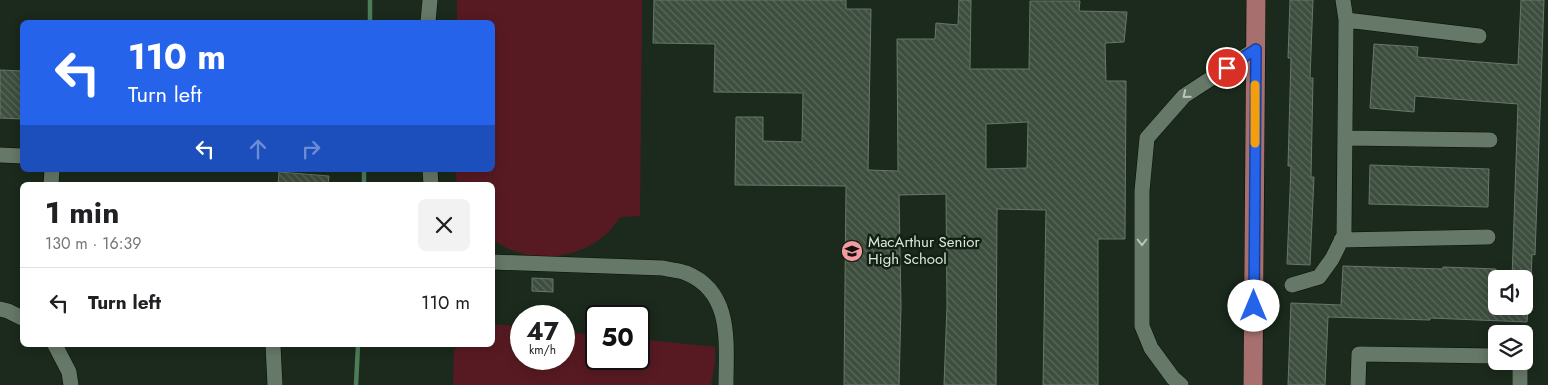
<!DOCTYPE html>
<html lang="en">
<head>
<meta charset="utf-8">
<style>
	body { margin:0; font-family:Jost,sans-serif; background:#f2f2f2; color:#202124; height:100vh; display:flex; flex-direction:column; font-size:19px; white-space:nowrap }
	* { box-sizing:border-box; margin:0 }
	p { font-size:16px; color:#757577 }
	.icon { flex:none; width:28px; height:28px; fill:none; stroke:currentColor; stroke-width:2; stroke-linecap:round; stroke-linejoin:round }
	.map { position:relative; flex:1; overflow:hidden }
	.details { position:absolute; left:20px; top:182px; width:475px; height:165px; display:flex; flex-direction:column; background:#fff; border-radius:8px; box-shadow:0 2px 12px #0003 }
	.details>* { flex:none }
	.hud { position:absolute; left:20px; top:20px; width:475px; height:152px; border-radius:8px; box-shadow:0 2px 12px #0003; background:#2563eb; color:#fff; overflow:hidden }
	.controls { position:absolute; left:1488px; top:270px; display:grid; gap:10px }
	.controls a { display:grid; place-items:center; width:45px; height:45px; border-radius:8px; background:#fff; box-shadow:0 2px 12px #0003; font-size:25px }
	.speed { position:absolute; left:510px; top:305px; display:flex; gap:10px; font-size:25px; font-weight:700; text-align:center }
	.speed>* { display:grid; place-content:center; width:65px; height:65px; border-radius:50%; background:#fff; box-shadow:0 2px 12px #0003; line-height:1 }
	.speed small { font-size:12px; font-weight:400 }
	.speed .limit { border:2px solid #111; border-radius:8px; background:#fff; color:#111 }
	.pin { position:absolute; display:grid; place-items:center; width:42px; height:42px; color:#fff; margin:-21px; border:2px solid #fff; border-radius:50%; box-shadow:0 1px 5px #0007 }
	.me { position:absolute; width:55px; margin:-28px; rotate:0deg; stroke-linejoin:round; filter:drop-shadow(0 0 4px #0008) }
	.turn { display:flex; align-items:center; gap:18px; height:105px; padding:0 25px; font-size:22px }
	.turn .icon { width:65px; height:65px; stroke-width:2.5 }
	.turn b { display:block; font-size:35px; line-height:42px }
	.lanes { display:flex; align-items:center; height:48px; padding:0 25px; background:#0003; justify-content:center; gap:25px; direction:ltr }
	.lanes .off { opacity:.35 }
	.round { display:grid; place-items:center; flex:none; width:52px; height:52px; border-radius:8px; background:#f2f2f2 }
	.summary { display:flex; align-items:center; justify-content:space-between; height:85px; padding:0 25px }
	h1 { font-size:30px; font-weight:700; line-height:38px }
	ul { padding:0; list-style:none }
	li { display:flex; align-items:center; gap:15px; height:70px; padding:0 25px; border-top:1px solid #e0e0e0 }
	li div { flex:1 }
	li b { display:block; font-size:19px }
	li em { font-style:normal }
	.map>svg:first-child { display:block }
	.grass { fill:#581a22 }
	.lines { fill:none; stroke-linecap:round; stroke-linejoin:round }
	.stream { stroke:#4c7d59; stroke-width:4.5 }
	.building { fill:url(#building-back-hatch); stroke:#667868; fill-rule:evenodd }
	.minor-casing { stroke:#051207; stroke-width:16 }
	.major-casing { stroke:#051207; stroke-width:20 }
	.minor { stroke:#667868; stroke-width:15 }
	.major { stroke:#a7706f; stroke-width:19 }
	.oneway { stroke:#b9c6bb }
	.route-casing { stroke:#184099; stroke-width:12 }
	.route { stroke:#2563eb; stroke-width:9 }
	.slow { stroke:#f59e0b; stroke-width:9 }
	.labels { text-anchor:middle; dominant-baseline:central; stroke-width:5; stroke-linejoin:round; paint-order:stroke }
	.poi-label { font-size:15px; fill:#dde7de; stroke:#112013; text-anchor:start }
</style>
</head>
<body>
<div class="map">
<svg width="1548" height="385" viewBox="0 0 1548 385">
	<defs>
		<pattern id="building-back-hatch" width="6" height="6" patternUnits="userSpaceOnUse" patternTransform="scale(1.25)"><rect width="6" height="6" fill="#3d4e3f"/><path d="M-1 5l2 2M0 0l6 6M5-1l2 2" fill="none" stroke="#59685a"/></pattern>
	</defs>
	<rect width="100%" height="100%" fill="#1b2a1d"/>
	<path class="grass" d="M457,0H642L640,216L620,217C594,260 532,268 493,240L492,185H457L455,170H492V22H457Z
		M493,324L521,327V359H564V332L596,335V359H639V339L715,347V363L711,385H453L454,350L459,345H492Z"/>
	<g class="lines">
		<path class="stream" d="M370,22V0
			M364,185V170
			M356,385L358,345"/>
	</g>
	<path class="building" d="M654,0H846V9H871L868,170L898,171L897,39H935L936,23L958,25L959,0H971L970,69H1029L1030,1H1080L1079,11L1127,12L1124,42L1105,43L1106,81H1126L1125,239H1098V385H1043L1046,210L997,209L996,385H944L947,306L946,194L899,195L901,306L899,385H844L846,186L735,185L736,117H763V141L802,142L803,93L714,92L715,44L653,43ZM1028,122L1027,168L986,169V124Z
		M1290,0H1313L1310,78H1313L1311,177H1314L1310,265L1287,264L1291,166H1288L1291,58H1288Z
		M1521,0H1544L1535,255L1532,254L1531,279H1512L1518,104L1415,96L1414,112L1370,108L1374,44L1418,47L1417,57L1518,65Z
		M0,70L22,71V119L0,118Z
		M1370,165L1489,169L1488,207L1369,204Z
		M279,172L329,176L328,185H278Z
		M1343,266L1443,269V267L1496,269V306H1528L1527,322L1430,318V320L1328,317L1325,385H1288L1291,303L1341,305Z
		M532,278L553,279V292L532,291Z"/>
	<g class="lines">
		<g class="minor-casing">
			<path id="minor" d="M1343,0L1346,20L1479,36
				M428,22L430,0
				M1345,138L1490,140
				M0,155L22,156
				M430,170L431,185
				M51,185L52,170
				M1341,240L1488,237
				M492,262L663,268C670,270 679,270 686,273C733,292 726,343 726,385
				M1292,285L1319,277L1332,259L1344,235L1346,20
				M0,309L8,311L22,318
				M55,345L69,372L71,385
				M273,345L275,385
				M1520,361V385
				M1181,385L1173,378L1151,348L1142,326V191L1147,138L1184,96L1256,49
				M1358,385L1359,354L1496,356"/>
		</g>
		<g class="major-casing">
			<path id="major" d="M1253,385L1256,0"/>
		</g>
		<use href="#minor" class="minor"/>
		<use href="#major" class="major"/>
	</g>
	<defs><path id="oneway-chevron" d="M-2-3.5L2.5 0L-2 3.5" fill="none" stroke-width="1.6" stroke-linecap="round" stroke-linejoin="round" transform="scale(1.25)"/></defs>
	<g class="oneway">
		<use href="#oneway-chevron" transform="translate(1186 95) rotate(141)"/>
		<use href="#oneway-chevron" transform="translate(1142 242) rotate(90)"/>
	</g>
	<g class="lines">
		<g class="route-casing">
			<path id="route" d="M1227,68L1256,49L1254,306"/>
		</g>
		<use href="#route" class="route"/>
		<path class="slow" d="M1255,143V85"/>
	</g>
	<defs>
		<g id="school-disc" transform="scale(1.125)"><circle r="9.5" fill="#f49aa0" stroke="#112013"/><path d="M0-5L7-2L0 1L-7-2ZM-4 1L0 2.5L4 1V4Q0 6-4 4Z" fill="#111"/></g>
	</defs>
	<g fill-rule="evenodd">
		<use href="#school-disc" x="852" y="251"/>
	</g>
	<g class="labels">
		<g class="poi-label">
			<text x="868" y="242">MacArthur Senior<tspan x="868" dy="17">High School</tspan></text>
		</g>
	</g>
</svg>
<div class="controls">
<a><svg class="icon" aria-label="sound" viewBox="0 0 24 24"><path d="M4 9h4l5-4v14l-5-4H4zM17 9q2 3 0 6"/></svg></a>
<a><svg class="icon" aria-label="layers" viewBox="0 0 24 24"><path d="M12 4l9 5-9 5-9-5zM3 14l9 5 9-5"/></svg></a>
</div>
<div class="speed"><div>47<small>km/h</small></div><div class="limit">50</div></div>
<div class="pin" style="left:1227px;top:68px;background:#d93025"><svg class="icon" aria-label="arrive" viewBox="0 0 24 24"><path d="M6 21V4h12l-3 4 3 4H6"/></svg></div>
<svg class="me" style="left:1254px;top:306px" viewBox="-20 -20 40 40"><circle r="19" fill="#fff"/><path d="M0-13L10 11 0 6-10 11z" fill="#2563eb"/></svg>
<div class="hud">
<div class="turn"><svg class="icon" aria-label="left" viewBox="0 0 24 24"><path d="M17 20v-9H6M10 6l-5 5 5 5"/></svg><div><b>110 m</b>Turn left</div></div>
<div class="lanes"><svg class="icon" aria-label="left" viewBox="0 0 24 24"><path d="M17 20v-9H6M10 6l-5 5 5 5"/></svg><svg class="icon off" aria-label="ahead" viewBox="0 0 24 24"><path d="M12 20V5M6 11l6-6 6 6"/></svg><svg class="icon off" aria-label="right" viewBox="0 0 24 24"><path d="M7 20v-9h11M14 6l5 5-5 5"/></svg></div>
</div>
<section class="details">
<div class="summary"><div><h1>1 min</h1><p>130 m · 16:39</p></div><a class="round"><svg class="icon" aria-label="close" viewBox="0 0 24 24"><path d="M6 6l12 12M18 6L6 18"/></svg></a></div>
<ul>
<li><svg class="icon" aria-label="left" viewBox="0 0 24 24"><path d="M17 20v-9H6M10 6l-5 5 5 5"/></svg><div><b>Turn left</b></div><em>110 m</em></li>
</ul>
</section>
</div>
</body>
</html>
